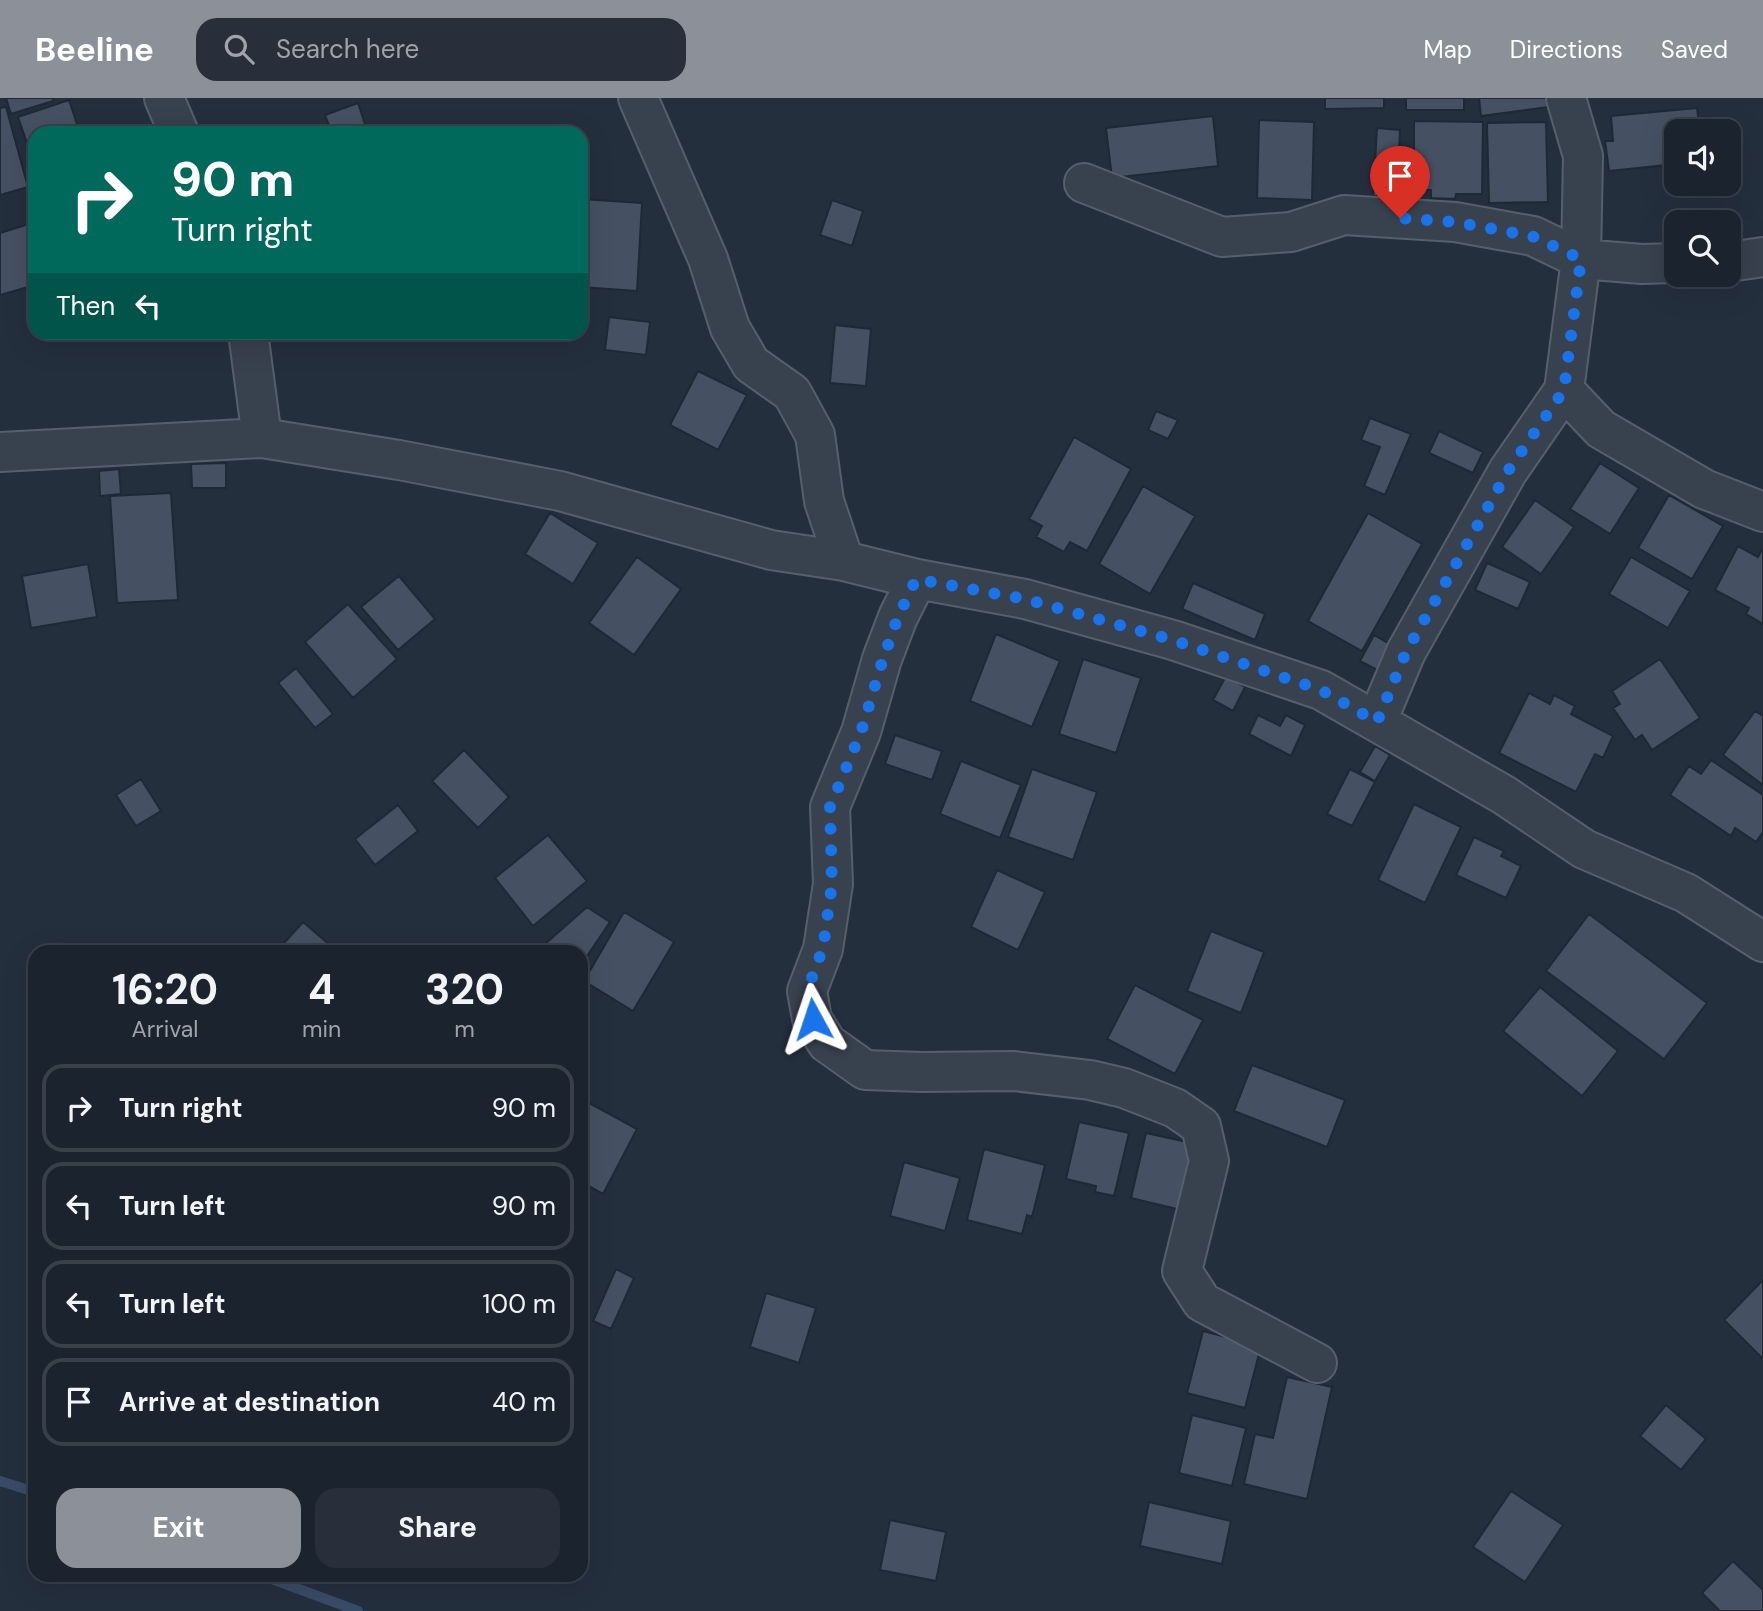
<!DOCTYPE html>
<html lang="en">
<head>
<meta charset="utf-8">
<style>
	body { margin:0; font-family:"DM Sans",sans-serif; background:#282f3a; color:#f1f3f6; height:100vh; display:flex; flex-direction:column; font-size:26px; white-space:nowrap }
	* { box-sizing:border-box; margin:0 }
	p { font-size:23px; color:#a0a4aa }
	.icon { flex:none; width:38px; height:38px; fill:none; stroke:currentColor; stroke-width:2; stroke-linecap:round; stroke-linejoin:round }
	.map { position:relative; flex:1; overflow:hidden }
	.drawer { position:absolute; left:28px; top:847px; width:560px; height:637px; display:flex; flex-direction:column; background:#1b232e; border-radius:21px; box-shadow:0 7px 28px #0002,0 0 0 2px #39404a }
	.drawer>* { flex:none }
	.guide { position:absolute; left:28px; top:28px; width:560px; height:214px; border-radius:21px; box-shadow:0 7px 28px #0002,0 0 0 2px #39404a; background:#00695c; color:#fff; overflow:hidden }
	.buttons { position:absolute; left:1664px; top:21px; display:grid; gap:14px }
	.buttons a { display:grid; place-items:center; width:77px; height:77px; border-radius:14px; background:#1b232e; box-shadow:0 7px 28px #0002,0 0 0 2px #39404a; font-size:35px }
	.pin { position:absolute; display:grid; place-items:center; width:60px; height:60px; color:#fff; margin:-72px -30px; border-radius:50% 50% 50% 0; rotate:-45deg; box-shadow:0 0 7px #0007 }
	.pin .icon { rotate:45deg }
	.me { position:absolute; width:77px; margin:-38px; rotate:355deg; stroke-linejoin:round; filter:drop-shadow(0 0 5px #0008) }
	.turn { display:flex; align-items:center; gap:24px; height:147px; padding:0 28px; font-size:32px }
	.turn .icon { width:91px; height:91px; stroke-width:2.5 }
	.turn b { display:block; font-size:49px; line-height:60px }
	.then { display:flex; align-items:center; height:66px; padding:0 28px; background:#0003; gap:14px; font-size:26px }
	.eta { display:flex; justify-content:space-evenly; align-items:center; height:119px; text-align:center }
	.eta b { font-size:42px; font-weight:700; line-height:49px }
	.button { display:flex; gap:14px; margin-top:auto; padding:14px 28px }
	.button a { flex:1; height:80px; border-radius:21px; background:#8c9099; color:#fff; font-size:28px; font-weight:700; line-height:80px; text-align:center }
	.button a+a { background:#282f3a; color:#f1f3f6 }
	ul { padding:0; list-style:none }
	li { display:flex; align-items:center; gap:21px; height:88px; margin:0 14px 10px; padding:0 14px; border:4px solid #39404a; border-radius:21px }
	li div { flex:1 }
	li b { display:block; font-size:26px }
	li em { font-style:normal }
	header { display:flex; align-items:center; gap:42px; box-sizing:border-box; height:98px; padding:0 35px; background:#8c9099; color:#fff }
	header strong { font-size:33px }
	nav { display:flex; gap:38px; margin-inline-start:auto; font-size:24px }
	.search { width:490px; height:63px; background:#282f3a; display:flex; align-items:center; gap:18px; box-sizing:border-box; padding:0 24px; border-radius:21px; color:#a0a4aa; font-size:26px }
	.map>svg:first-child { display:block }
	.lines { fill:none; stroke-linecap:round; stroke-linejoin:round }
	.stream { stroke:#394c67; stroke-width:10 }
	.building { fill:#455162; stroke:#1f2835; stroke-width:2 }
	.minor-casing { stroke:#565f6c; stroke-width:42 }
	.minor { stroke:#38414e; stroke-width:38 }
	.route { stroke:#1a73e8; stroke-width:12; stroke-dasharray:0 21.6 }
</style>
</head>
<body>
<header>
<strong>Beeline</strong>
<div class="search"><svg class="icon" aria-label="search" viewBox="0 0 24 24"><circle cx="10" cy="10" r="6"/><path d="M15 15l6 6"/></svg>Search here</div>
<nav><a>Map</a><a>Directions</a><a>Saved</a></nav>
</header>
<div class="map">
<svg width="1763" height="1513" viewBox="0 0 1763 1513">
	<rect width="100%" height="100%" fill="#242f3e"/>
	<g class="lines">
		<path class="stream" d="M0,1383L35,1394
			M261,1477L358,1513"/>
	</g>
	<path class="building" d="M6,0H53V3L11,16Z
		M1325,0H1384V10L1325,11Z
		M1406,0H1464V12H1406Z
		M1479,0H1547L1548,9L1481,18Z
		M69,2L80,35H35V68L18,19Z
		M358,5L368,35H332L325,17Z
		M6,9L28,89L0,97V10Z
		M1697,10L1700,33H1676V66L1609,73L1605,43H1613L1611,18Z
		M1213,18L1218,68L1112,80L1106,30Z
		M1259,22L1314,24L1312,102L1257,100Z
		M1414,23L1483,24L1482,96H1456L1455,101L1431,100V92H1414Z
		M1546,24L1548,104L1489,105L1487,25Z
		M1377,30L1400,32L1397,99L1373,98Z
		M581,101L642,105L637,193L581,189Z
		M832,102L863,113L852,148L820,137Z
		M32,125L35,136V187L0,197V135Z
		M609,219L650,224L646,257L605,252Z
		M835,227L871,231L866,288L830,285Z
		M698,273L747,297L718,352L670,327Z
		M1156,313L1178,322L1168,341L1148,332Z
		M1370,320L1411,336L1385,397L1364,388L1380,349L1361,342Z
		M1439,333L1483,354L1473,375L1429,355Z
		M1074,339L1131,371L1087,453L1070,444L1064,454L1036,439L1042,428L1029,421Z
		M226,365V390H192L191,366Z
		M1600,365L1639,390L1610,436L1570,411Z
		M119,371L121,396L100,398L99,373Z
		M1143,388L1195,418L1150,496L1099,466Z
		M171,395L178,502L117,505L110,398Z
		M1669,397L1723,428L1692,481L1638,450Z
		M1535,402L1574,429L1541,476L1502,449Z
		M550,415L598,445L573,486L525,456Z
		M1368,415L1422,446L1362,553L1308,523Z
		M1738,448L1758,459L1763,449V526L1746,516L1749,510L1715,492Z
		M637,459L681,491L634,557L589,525Z
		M1631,459L1690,493L1668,530L1609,496Z
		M1487,465L1530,484L1518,511L1475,492Z
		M88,466L97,519L31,530L22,478Z
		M399,478L435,521L398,552L361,509Z
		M1193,485L1265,516L1255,542L1182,511Z
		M348,506L397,561L353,600L305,544Z
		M996,536L1060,563L1032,629L970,603Z
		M1374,537L1393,548L1379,573L1360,563Z
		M1083,561L1141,580L1116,655L1059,636Z
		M1660,561L1700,620L1652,652L1642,637L1635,642L1613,610L1620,606L1612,593Z
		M296,570L333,616L315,630L278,585Z
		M1226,578L1245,589L1233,613L1213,602Z
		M1529,595L1550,606L1554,597L1575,608L1571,616L1613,638L1603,660L1595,656L1576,694L1499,655Z
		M1755,613L1763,618V687L1723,657Z
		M1258,617L1280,628L1286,617L1305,627L1291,658L1249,636Z
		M895,637L942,653L932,682L885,666Z
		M1375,648L1390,657L1375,683L1360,674Z
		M464,652L509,699L478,730L432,683Z
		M1711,662L1763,697V734L1756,744L1735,730L1731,738L1670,697L1689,668L1701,676Z
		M961,663L1021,687L1000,740L940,716Z
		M1032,671L1097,694L1073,762L1008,739Z
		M1350,671L1375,684L1352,728L1327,716Z
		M141,681L161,713L136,728L116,697Z
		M1414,706L1461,729L1425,805L1378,782Z
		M398,707L418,733L375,767L355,741Z
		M548,737L587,783L533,828L495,780Z
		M1474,739L1504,753L1501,758L1521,768L1506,800L1456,777Z
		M997,772L1045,794L1018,852L971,829Z
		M587,809L610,824L581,867V854H536Z
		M624,814L674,844L633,913L584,883Z
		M1589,816L1707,905L1664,961L1546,873Z
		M303,824L338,854H276Z
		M1211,833L1264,854L1241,915L1187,893Z
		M1135,887L1203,922L1175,976L1107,941Z
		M1540,889L1618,953L1582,998L1503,933Z
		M1252,967L1345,1002L1327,1049L1234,1013Z
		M582,1001L637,1031L603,1096L581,1084Z
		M1079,1024L1129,1035L1114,1098L1095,1094L1096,1088L1066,1081Z
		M1146,1035L1196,1046L1181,1112L1131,1100Z
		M984,1051L1045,1067L1032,1119L1027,1117L1022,1136L967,1122Z
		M904,1064L960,1080L945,1133L890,1118Z
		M616,1171L634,1180L611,1231L593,1223Z
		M1763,1182V1261L1724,1222Z
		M766,1195L816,1210L799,1265L750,1249Z
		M1203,1233L1261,1248L1245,1310L1187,1295Z
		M1287,1279L1332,1289L1307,1401L1244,1386L1255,1336L1273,1340Z
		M1666,1307L1706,1341L1681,1372L1640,1338Z
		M1192,1317L1246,1330L1232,1388L1179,1375Z
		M1511,1393L1563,1427L1525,1484L1473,1449Z
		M1149,1404L1231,1423L1222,1466L1140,1448Z
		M890,1422L946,1434L936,1483L880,1472Z
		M1733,1463L1763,1492V1513H1720L1702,1495Z"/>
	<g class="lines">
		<g class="minor-casing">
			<path id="minor" d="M164,0L179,35
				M638,0L708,161L730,230L751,266L792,295L815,337L824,403L844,463
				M1084,85L1222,139L1291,134L1344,117L1455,124L1533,138L1581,161L1642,166L1676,165
				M1729,164L1763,159
				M248,234L262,340
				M1564,292L1601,331L1704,391L1763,414
				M0,354L262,340L399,362L560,393L771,452L844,463L917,481L1025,501L1173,542L1321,592L1504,697L1584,751L1686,795L1763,844
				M917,481L898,519L882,561L861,634L830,709L833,786L823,851L807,893L812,921L827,945L865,972L922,974L1014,973L1090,982L1124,990L1175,1010L1201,1028L1209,1063L1182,1173L1202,1204L1317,1265
				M1377,623L1406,554L1460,458L1508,373L1564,292L1581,161L1583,58L1566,0"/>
		</g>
		<use href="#minor" class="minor"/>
	</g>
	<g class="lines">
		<path class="route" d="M813,921L807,893L823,850L832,786L830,709L861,634L883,561L898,519L916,481L1025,501L1173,542L1321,592L1377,624L1406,554L1447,482L1508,373L1564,292L1581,161L1532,138L1455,124L1400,120"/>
	</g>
</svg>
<div class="buttons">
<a><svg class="icon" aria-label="sound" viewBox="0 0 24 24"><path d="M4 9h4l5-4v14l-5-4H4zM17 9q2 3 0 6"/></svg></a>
<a><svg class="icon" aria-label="search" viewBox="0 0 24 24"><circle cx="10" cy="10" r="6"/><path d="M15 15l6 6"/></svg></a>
</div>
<div class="pin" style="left:1400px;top:120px;background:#d93025"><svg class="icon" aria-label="arrive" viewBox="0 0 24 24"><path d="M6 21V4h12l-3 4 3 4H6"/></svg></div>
<svg class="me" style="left:813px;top:921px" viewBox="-20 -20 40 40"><path d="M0-17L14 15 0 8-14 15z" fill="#1a73e8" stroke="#fff" stroke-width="4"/></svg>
<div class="guide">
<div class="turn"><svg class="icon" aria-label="right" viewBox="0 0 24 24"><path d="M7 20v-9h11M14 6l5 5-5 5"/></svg><div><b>90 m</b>Turn right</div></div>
<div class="then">Then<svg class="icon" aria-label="left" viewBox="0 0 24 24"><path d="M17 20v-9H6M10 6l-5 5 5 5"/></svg></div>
</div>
<section class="drawer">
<div class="eta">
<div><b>16:20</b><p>Arrival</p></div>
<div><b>4</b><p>min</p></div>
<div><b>320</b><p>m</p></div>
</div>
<ul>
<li><svg class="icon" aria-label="right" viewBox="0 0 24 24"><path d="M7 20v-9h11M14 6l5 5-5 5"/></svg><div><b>Turn right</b></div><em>90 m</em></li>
<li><svg class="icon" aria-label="left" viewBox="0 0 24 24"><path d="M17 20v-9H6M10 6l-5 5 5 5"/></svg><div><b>Turn left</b></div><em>90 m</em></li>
<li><svg class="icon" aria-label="left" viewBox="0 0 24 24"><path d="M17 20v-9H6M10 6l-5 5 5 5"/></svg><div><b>Turn left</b></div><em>100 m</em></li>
<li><svg class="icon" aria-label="arrive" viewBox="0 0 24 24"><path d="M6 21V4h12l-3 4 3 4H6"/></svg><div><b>Arrive at destination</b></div><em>40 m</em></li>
</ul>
<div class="button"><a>Exit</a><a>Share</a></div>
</section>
</div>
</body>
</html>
